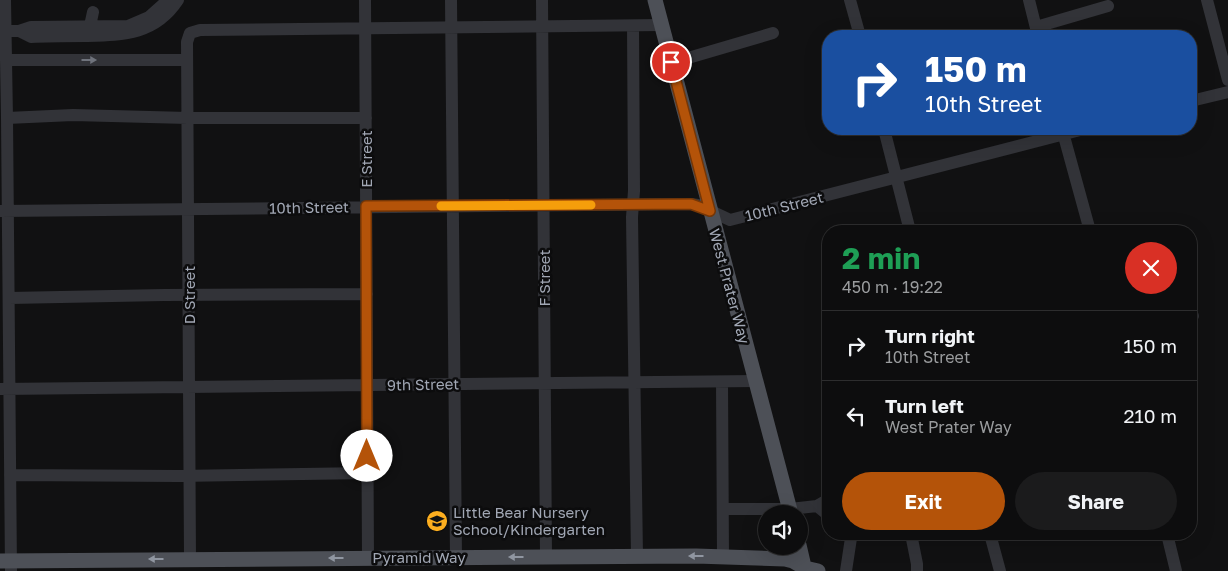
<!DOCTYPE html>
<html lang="en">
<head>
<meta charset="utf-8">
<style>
	body { margin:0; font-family:"Golos Text",sans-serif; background:#1b1b1c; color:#f1f3f6; height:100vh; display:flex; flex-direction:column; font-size:19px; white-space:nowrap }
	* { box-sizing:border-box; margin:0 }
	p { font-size:16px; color:#9a9c9e }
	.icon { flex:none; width:28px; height:28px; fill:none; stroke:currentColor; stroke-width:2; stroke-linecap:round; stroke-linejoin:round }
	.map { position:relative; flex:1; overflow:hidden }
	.sheet { position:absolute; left:822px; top:225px; width:375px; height:315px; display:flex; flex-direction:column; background:#0d0d0e; border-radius:20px; box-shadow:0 5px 20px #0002,0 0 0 1px #2d2d2e }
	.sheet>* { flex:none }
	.top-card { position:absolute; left:822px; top:30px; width:375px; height:105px; border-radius:20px; box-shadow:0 5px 20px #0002,0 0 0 1px #2d2d2e; background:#1a4fa0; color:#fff; overflow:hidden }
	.tools { position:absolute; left:758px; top:505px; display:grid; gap:10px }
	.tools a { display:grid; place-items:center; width:50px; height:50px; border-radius:50%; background:#0d0d0e; box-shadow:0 5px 20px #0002,0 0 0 1px #2d2d2e; font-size:25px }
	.pin { position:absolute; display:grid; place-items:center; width:42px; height:42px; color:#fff; margin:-21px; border:2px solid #fff; border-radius:50%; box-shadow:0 1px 5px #0007 }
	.me { position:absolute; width:55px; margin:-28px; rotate:0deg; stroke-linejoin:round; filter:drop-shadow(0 0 4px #0008) }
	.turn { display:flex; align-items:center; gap:18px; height:105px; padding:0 20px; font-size:22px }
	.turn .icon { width:65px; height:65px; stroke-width:2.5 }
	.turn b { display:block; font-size:35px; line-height:42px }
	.round { display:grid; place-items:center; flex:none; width:52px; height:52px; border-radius:26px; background:#1b1b1c }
	.headline { display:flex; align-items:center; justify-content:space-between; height:85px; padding:0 20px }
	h1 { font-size:30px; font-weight:700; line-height:38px; color:#1e9e55 }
	.button { display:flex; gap:10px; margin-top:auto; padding:10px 20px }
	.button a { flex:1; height:58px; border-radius:30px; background:#b45309; color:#fff; font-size:20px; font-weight:700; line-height:58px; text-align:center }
	.button a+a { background:#1b1b1c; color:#f1f3f6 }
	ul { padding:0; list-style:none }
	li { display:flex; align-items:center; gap:15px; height:70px; padding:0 20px; border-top:1px solid #2d2d2e }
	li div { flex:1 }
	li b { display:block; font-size:19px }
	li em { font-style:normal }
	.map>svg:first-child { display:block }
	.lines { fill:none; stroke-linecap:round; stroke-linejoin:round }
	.minor { stroke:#323338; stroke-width:12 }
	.major { stroke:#4d5057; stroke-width:15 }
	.oneway { fill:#6f737c }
	.oneway2 { fill:#9096a1 }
	.route-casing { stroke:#753606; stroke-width:12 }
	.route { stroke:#b45309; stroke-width:9 }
	.slow { stroke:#f59e0b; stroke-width:9 }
	.labels { text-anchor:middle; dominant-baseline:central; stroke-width:5; stroke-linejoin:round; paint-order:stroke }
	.street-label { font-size:15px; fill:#a1a7b4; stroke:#0c0c0d }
	.poi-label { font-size:15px; fill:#a1a7b4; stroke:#0c0c0d; text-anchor:start }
</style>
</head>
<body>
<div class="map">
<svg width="1228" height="571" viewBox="0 0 1228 571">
	<rect width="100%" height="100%" fill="#111112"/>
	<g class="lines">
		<path class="minor" d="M5,0L7,118L11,571
			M365,0L368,558
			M451,0L456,558
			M542,0L546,556
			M850,0L860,36
			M1029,0L1038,36
			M1207,0L1228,80
			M90,26L93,12
			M633,26L634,191L632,217L637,556
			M1036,27L1108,6
			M0,31H19L31,27L128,26L149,17L168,0
			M19,31L31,37C49,36 67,36 85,36C123,35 155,35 178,0
			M6,60H187
			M671,63L773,33
			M1191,101L1228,92
			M7,118L73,115L188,118H366
			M884,129L910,231
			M1062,129L1090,231
			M0,211L691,204L698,205L730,220L1084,129
			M9,298L164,295L367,294
			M1191,316H1193
			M722,382L723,556
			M0,389L756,381
			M10,475L178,476L367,473
			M817,506L829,516
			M723,509H790L817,506L829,499
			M911,534L917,564V571
			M990,534L1000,571
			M1167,534L1176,571
			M190,559L187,42L190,33L200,30L661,25
			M846,571L851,538L849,534"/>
		<path class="major" d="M655,0L791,514
			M799,545L805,571
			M0,561L696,556L785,559L793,561L805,568L818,571"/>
	</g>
	<defs><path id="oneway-solid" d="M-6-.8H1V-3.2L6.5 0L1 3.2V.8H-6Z" transform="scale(1.25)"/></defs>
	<use class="oneway" href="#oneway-solid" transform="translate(89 60)"/>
	<g class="oneway2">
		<use href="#oneway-solid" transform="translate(696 556) rotate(-180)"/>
		<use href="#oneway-solid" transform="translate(516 557) rotate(180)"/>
		<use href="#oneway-solid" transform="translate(336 558) rotate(180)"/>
		<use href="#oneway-solid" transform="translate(156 559) rotate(180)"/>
	</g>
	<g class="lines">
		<g class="route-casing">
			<path id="route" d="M367,456L366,206L691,204L710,211L671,62"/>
		</g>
		<use href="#route" class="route"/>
		<path class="slow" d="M441,206L591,205"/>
	</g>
	<defs>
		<g id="school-disc" transform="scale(1.125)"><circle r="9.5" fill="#fcae1f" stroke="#0c0c0d"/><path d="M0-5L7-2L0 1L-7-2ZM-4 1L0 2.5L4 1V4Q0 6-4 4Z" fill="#111"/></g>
	</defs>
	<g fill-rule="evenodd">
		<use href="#school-disc" x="437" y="521"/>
	</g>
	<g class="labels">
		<g class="street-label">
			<text transform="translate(366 159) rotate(-90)">E Street</text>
			<text transform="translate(784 206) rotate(-14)">10th Street</text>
			<text transform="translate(309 207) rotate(-1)">10th Street</text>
			<text transform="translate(544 278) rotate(-90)">F Street</text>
			<text transform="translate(730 286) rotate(75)">West Prater Way</text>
			<text transform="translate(189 295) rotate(-90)">D Street</text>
			<text transform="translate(423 384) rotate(-1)">9th Street</text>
			<text x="419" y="557">Pyramid Way</text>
		</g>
		<g class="poi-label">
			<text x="453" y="512">Little Bear Nursery<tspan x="453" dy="17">School/Kindergarten</tspan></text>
		</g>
	</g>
</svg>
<div class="tools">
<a><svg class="icon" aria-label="sound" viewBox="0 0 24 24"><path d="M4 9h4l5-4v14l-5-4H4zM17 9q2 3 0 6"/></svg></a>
</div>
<div class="pin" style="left:671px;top:62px;background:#d93025"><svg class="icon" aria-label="arrive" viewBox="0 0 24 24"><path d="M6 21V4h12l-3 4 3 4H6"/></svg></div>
<svg class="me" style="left:367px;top:456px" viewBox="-20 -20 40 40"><circle r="19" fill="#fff"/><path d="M0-13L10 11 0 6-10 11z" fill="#b45309"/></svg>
<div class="top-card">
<div class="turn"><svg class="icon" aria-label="right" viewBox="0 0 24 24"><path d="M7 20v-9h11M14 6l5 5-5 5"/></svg><div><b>150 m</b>10th Street</div></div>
</div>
<section class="sheet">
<div class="headline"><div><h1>2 min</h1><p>450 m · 19:22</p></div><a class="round" style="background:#d93025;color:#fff"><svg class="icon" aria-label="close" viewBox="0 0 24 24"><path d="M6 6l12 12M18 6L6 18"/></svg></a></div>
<ul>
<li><svg class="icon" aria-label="right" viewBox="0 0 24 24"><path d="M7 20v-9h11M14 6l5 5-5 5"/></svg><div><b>Turn right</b><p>10th Street</p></div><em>150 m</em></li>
<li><svg class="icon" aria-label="left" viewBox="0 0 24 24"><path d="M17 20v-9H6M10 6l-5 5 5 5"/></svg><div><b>Turn left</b><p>West Prater Way</p></div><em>210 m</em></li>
</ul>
<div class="button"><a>Exit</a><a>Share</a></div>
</section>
</div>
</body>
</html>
